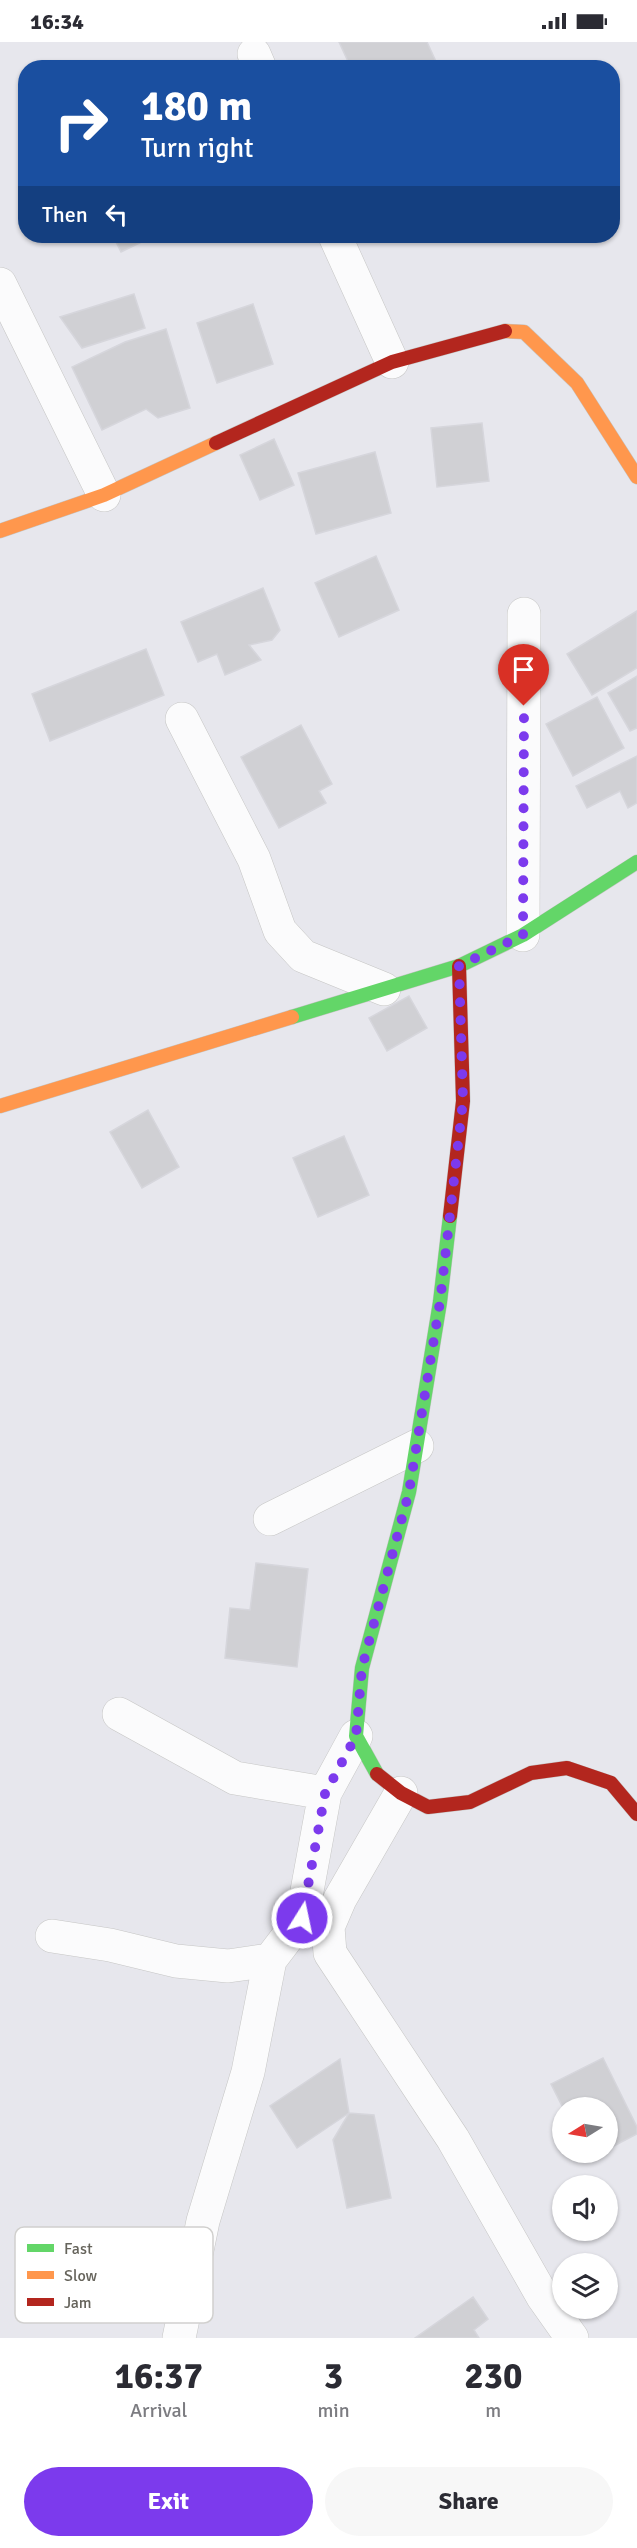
<!DOCTYPE html>
<html lang="en">
<head>
<meta charset="utf-8">
<style>
	body { margin:0; font-family:Signika,sans-serif; background:#f7f7f7; color:#2b2b33; height:100vh; display:flex; flex-direction:column; font-size:22px; white-space:nowrap }
	* { box-sizing:border-box; margin:0 }
	p { font-size:20px; color:#7c7c81 }
	.icon { flex:none; width:33px; height:33px; fill:none; stroke:currentColor; stroke-width:2; stroke-linecap:round; stroke-linejoin:round }
	.map { position:relative; height:2296px; overflow:hidden }
	.details { display:flex; flex-direction:column; background:#fff; flex:1 }
	.details>* { flex:none }
	.hud { position:absolute; left:18px; top:18px; width:602px; height:183px; border-radius:24px; box-shadow:0 2px 4px #0004; background:#1a4fa0; color:#fff; overflow:hidden }
	.needle { width:39px; rotate:259deg }
	.buttons { position:absolute; left:552px; top:2055px; display:grid; gap:12px }
	.buttons a { display:grid; place-items:center; width:66px; height:66px; border-radius:50%; background:#fff; box-shadow:0 2px 4px #0004; font-size:30px }
	.pin { position:absolute; display:grid; place-items:center; width:51px; height:51px; color:#fff; margin:-62px -26px; border-radius:50% 50% 50% 0; rotate:-45deg; box-shadow:0 0 6px #0007 }
	.pin .icon { rotate:45deg }
	.me { position:absolute; width:66px; margin:-33px; rotate:10deg; stroke-linejoin:round; filter:drop-shadow(0 0 4px #0008) }
	.turn { display:flex; align-items:center; gap:21px; height:126px; padding:0 24px; font-size:27px }
	.turn .icon { width:78px; height:78px; stroke-width:2.5 }
	.turn b { display:block; font-size:42px; line-height:51px }
	.then { display:flex; align-items:center; height:57px; padding:0 24px; background:#0003; gap:12px; font-size:22px }
	.eta { display:flex; justify-content:space-evenly; align-items:center; height:102px; text-align:center }
	.eta b { font-size:36px; font-weight:700; line-height:42px }
	.button { display:flex; gap:12px; margin-top:auto; padding:12px 24px }
	.button a { flex:1; height:69px; border-radius:36px; background:#7c3aed; color:#fff; font-size:24px; font-weight:700; line-height:69px; text-align:center }
	.button a+a { background:#f7f7f7; color:#2b2b33 }
	.status { display:flex; justify-content:space-between; align-items:center; height:42px; padding:0 30px; background:#fff; direction:ltr }
	.status svg { height:16px; fill:currentColor }
	.map>svg:first-child { display:block }
	.building { fill:#d0d0d4; stroke:#d6d6dc; stroke-width:1.5 }
	.lines { fill:none; stroke-linecap:round; stroke-linejoin:round }
	.street-casing { stroke:#c6c6c5; stroke-width:34 }
	.fast-casing { stroke:#c5c5c4; stroke-width:15 }
	.slow-casing { stroke:#c5c5c4; stroke-width:15 }
	.jam-casing { stroke:#c5c5c4; stroke-width:15 }
	.street { stroke:#fbfbfc; stroke-width:33 }
	.fast { stroke:#63d668; stroke-width:14 }
	.slow { stroke:#ff974d; stroke-width:14 }
	.jam { stroke:#b3261e; stroke-width:14 }
	.route { stroke:#7c3aed; stroke-width:10; stroke-dasharray:0 18 }
	.key { fill:#fff; stroke:#d1d0ce; stroke-width:1.5 }
	.key-label { font-size:16px; fill:#66645c }
</style>
</head>
<body>
<div class="status"><b>16:34</b><svg viewBox="0 0 49 12"><path d="M0 12V9h3v3zM5 12V6h3v6zM10 12V3h3v9zM15 12V0h3v12zM26 1h20v11H26zM47 4h2v5h-2z"/></svg></div>
<div class="map">
<svg width="637" height="2296" viewBox="0 0 637 2296">
	<rect width="100%" height="100%" fill="#e7e7ed"/>
	<path class="building" d="M339,0H427L439,26H351Z
		M113,194H154L121,210Z
		M134,252L145,286L82,306L60,275Z
		M253,262L273,322L217,341L197,281Z
		M166,287L190,366L158,376L146,367L102,388L72,325L125,300Z
		M482,381L489,439L437,445L431,386Z
		M274,397L294,443L260,458L240,413Z
		M375,410L391,471L316,492L298,431Z
		M376,514L399,568L339,595L315,541Z
		M263,546L280,588L272,598L249,603L261,618L225,633L217,612L198,620L181,580Z
		M637,569V626L592,653L567,612Z
		M146,607L164,653L50,699L32,652Z
		M637,634V686L630,689L608,651Z
		M597,655L624,706L573,734L546,682Z
		M301,683L332,742L319,749L326,761L279,786L241,715Z
		M637,714V761L628,766L620,749L587,766L576,744Z
		M409,954L427,986L387,1009L369,976Z
		M148,1068L179,1125L142,1146L110,1090Z
		M344,1094L369,1153L318,1175L293,1116Z
		M256,1521L308,1527L297,1625L225,1616L230,1566L250,1568Z
		M603,2016L637,2085V2092L608,2107V2066H563L551,2042Z
		M340,2017L349,2071L297,2106L270,2064Z
		M349,2071L374,2073L391,2156L347,2166L333,2098Z
		M473,2255L488,2277L474,2288L479,2296H415Z"/>
	<g class="lines">
		<g class="street-casing">
			<path id="street" d="M254,12L260,26
				M335,194L392,320
				M0,242L104,453
				M182,677L254,817L280,889L303,914L384,947
				M523,893L524,572
				M270,1477L417,1404
				M119,1672L235,1736L325,1751
				M401,1751L340,1857L328,1885L330,1911L453,2097L543,2255L572,2296
				M52,1894L110,1903L176,1919L228,1924L270,1918
				M179,2296L203,2179L248,2030L270,1918L302,1876L325,1751L356,1694"/>
		</g>
		<g class="fast-casing">
			<path id="fast" d="M292,975L459,924L523,893L637,820
				M377,1732L356,1694L362,1626L409,1450L440,1260L450,1174"/>
		</g>
		<g class="slow-casing">
			<path id="slow" d="M505,289L524,290L577,341L637,435
				M0,489L104,453L216,401
				M0,1064L292,975"/>
		</g>
		<g class="jam-casing">
			<path id="jam" d="M216,401L392,320L505,289
				M450,1174L463,1059L459,924
				M377,1732L401,1751L428,1765L470,1760L531,1731L567,1726L611,1741L637,1772"/>
		</g>
		<use href="#street" class="street"/>
		<use href="#fast" class="fast"/>
		<use href="#slow" class="slow"/>
		<use href="#jam" class="jam"/>
	</g>
	<g class="lines">
		<path class="route" d="M302,1876L325,1752L356,1694L362,1626L409,1450L440,1260L463,1059L459,924L523,893L524,664"/>
	</g>
	<rect x="15" y="2185" width="198" height="96" rx="9" class="key"/>
	<rect x="27" y="2202" width="27" height="8" fill="#63d668"/>
	<rect x="27" y="2229" width="27" height="8" fill="#ff974d"/>
	<rect x="27" y="2256" width="27" height="8" fill="#b3261e"/>
	<g class="key-label">
		<text x="64" y="2212">Fast</text>
		<text x="64" y="2239">Slow</text>
		<text x="64" y="2266">Jam</text>
	</g>
</svg>
<div class="buttons">
<a><svg class="needle" viewBox="-14 -14 28 28"><path d="M0-13l5 13h-10z" fill="#e53935"/><path d="M0 13l5-13h-10z" fill="#7c7c81"/></svg></a>
<a><svg class="icon" aria-label="sound" viewBox="0 0 24 24"><path d="M4 9h4l5-4v14l-5-4H4zM17 9q2 3 0 6"/></svg></a>
<a><svg class="icon" aria-label="layers" viewBox="0 0 24 24"><path d="M12 4l9 5-9 5-9-5zM3 14l9 5 9-5"/></svg></a>
</div>
<div class="pin" style="left:524px;top:664px;background:#d93025"><svg class="icon" aria-label="arrive" viewBox="0 0 24 24"><path d="M6 21V4h12l-3 4 3 4H6"/></svg></div>
<svg class="me" style="left:302px;top:1876px" viewBox="-20 -20 40 40"><circle r="17" fill="#7c3aed" stroke="#fff" stroke-width="3"/><path d="M0-11L8 9 0 5-8 9z" fill="#fff"/></svg>
<div class="hud">
<div class="turn"><svg class="icon" aria-label="right" viewBox="0 0 24 24"><path d="M7 20v-9h11M14 6l5 5-5 5"/></svg><div><b>180 m</b>Turn right</div></div>
<div class="then">Then<svg class="icon" aria-label="left" viewBox="0 0 24 24"><path d="M17 20v-9H6M10 6l-5 5 5 5"/></svg></div>
</div>
</div>
<section class="details">
<div class="eta">
<div><b>16:37</b><p>Arrival</p></div>
<div><b>3</b><p>min</p></div>
<div><b>230</b><p>m</p></div>
</div>
<div class="button"><a>Exit</a><a>Share</a></div>
</section>
</body>
</html>
